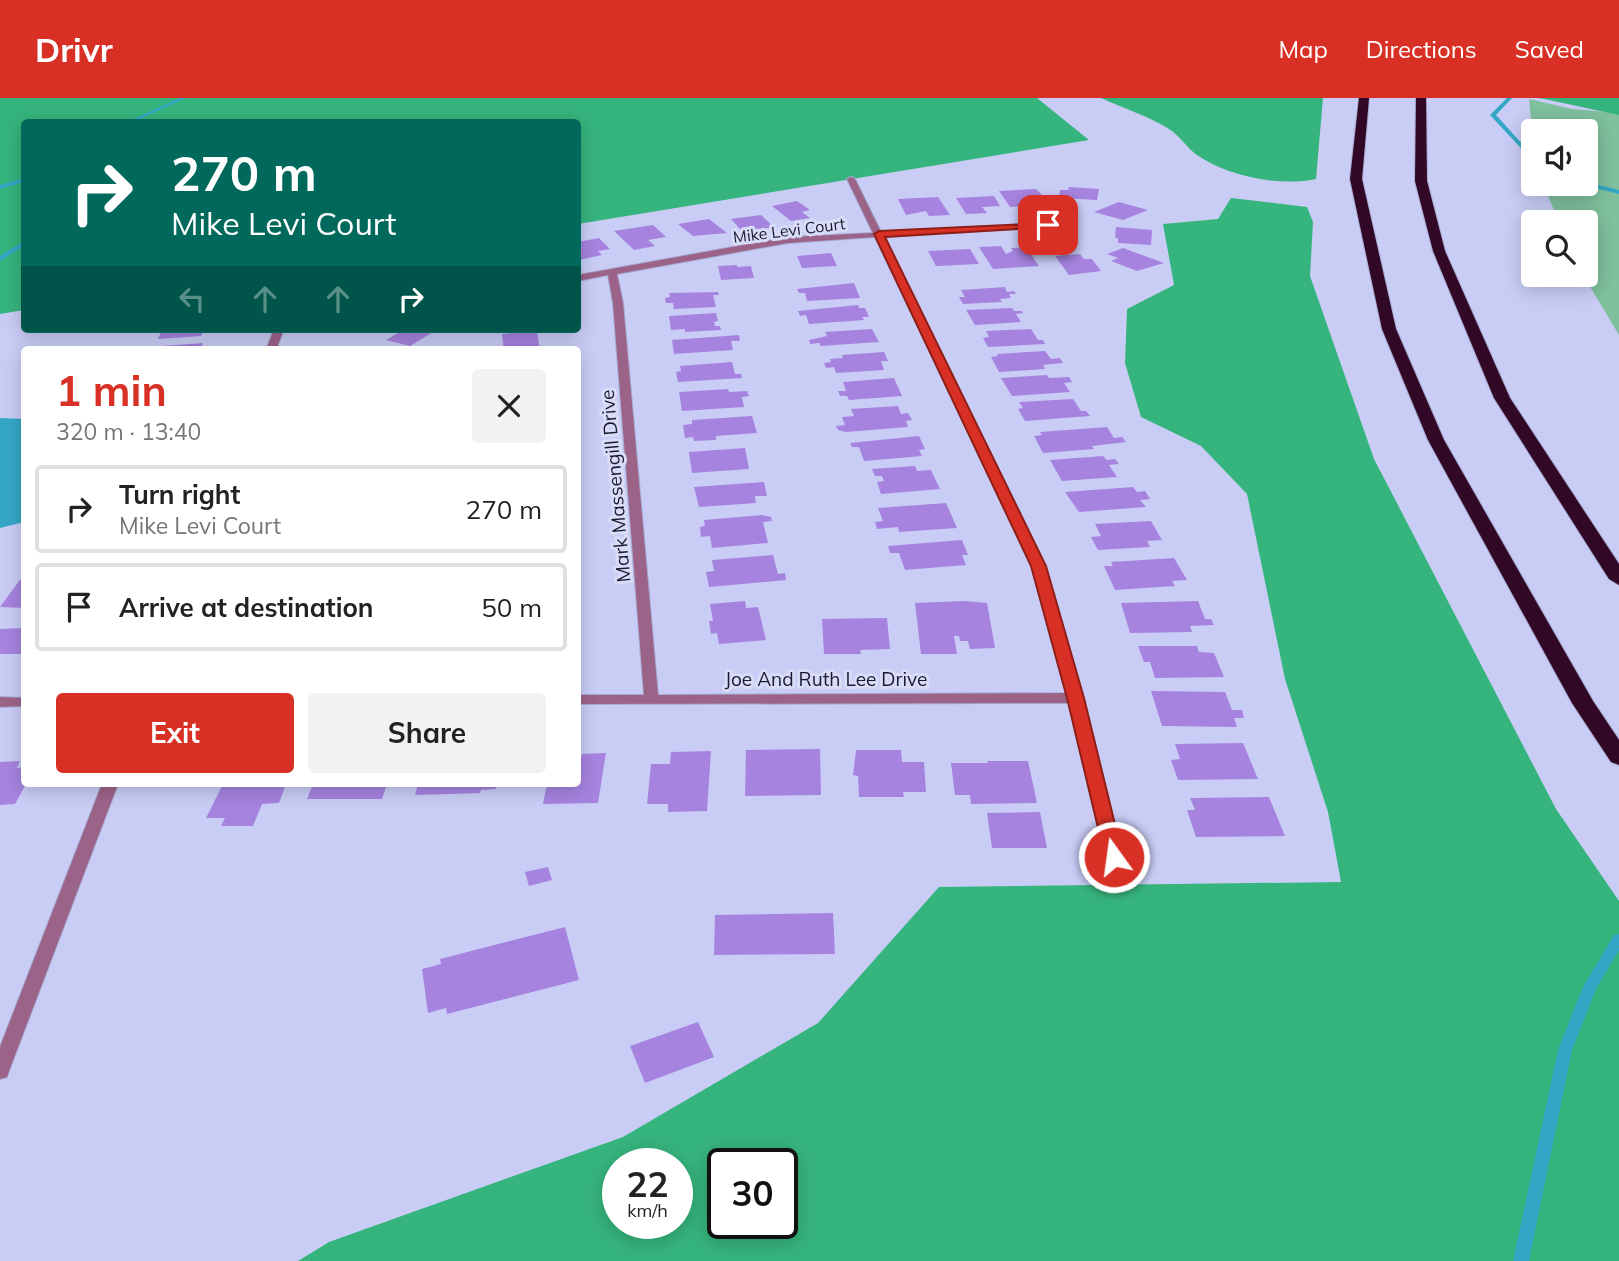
<!DOCTYPE html>
<html lang="en">
<head>
<meta charset="utf-8">
<style>
	body { margin:0; font-family:Mulish,sans-serif; background:#f2f2f2; color:#222; height:100vh; display:flex; flex-direction:column; font-size:26px; white-space:nowrap }
	* { box-sizing:border-box; margin:0 }
	p { font-size:23px; color:#767676 }
	.icon { flex:none; width:38px; height:38px; fill:none; stroke:currentColor; stroke-width:2; stroke-linecap:round; stroke-linejoin:round }
	.map { position:relative; flex:1; overflow:hidden }
	.side { position:absolute; left:21px; top:248px; width:560px; height:441px; display:flex; flex-direction:column; background:#fff; border-radius:7px; box-shadow:0 4px 18px #0003 }
	.side>* { flex:none }
	.banner { position:absolute; left:21px; top:21px; width:560px; height:214px; border-radius:7px; box-shadow:0 4px 18px #0003; background:#00695c; color:#fff; overflow:hidden }
	.buttons { position:absolute; left:1521px; top:21px; display:grid; gap:14px }
	.buttons a { display:grid; place-items:center; width:77px; height:77px; border-radius:7px; background:#fff; box-shadow:0 4px 18px #0003; font-size:35px }
	.speed { position:absolute; left:602px; top:1050px; display:flex; gap:14px; font-size:35px; font-weight:700; text-align:center }
	.speed>* { display:grid; place-content:center; width:91px; height:91px; border-radius:50%; background:#fff; box-shadow:0 4px 18px #0003; line-height:1 }
	.speed small { font-size:18px; font-weight:400 }
	.speed .limit { border:4px solid #111; border-radius:10px; background:#fff; color:#111 }
	.pin { position:absolute; display:grid; place-items:center; width:60px; height:60px; color:#fff; margin:-30px; border-radius:14px; box-shadow:0 4px 10px #0006 }
	.me { position:absolute; width:77px; margin:-38px; rotate:346deg; stroke-linejoin:round; filter:drop-shadow(0 0 5px #0008) }
	.turn { display:flex; align-items:center; gap:24px; height:147px; padding:0 35px; font-size:32px }
	.turn .icon { width:91px; height:91px; stroke-width:2.5 }
	.turn b { display:block; font-size:49px; line-height:60px }
	.lanes { display:flex; align-items:center; height:66px; padding:0 35px; background:#0003; justify-content:center; gap:35px; direction:ltr }
	.lanes .off { opacity:.35 }
	.round { display:grid; place-items:center; flex:none; width:74px; height:74px; border-radius:7px; background:#f2f2f2 }
	.summary { display:flex; align-items:center; justify-content:space-between; height:119px; padding:0 35px }
	h1 { font-size:42px; font-weight:700; line-height:52px; color:#d93025 }
	.primary-button { display:flex; gap:14px; margin-top:auto; padding:14px 35px }
	.primary-button a { flex:1; height:80px; border-radius:7px; background:#d93025; color:#fff; font-size:28px; font-weight:700; line-height:80px; text-align:center }
	.primary-button a+a { background:#f2f2f2; color:#222 }
	ul { padding:0; list-style:none }
	li { display:flex; align-items:center; gap:21px; height:88px; margin:0 14px 10px; padding:0 21px; border:4px solid #e0e0e0; border-radius:7px }
	li div { flex:1 }
	li b { display:block; font-size:26px }
	li em { font-style:normal }
	header { display:flex; align-items:center; gap:42px; box-sizing:border-box; height:98px; padding:0 35px; background:#d93025; color:#fff }
	header strong { font-size:33px }
	nav { display:flex; gap:38px; margin-inline-start:auto; font-size:24px }
	.map>svg:first-child { display:block }
	.green { fill:#7fc09d }
	.forest { fill:#36b47d; fill-rule:evenodd }
	.water { fill:#34a7c6 }
	.lines { fill:none; stroke-linecap:round; stroke-linejoin:round }
	.stream { fill:#34a7c6; fill-rule:evenodd }
	.building { fill:#a683df }
	.minor-casing { stroke:#a6a9cf; stroke-width:2 }
	.motorway-casing { stroke:#a6a9cf; stroke-width:2 }
	.minor { fill:#9c6389; fill-rule:evenodd }
	.motorway { fill:#320827; fill-rule:evenodd }
	.route { fill:#d93025; stroke:#8d1f18; stroke-width:2 }
	.labels { text-anchor:middle; dominant-baseline:central; stroke-width:6; stroke-linejoin:round; paint-order:stroke }
	.far-street-label { font-size:16px; fill:#191a32; stroke:#d9dcf7 }
	.street-label { font-size:19px; fill:#191a32; stroke:#d9dcf7 }
</style>
</head>
<body>
<header>
<strong>Drivr</strong>
<nav><a>Map</a><a>Directions</a><a>Saved</a></nav>
</header>
<div class="map">
<svg width="1619" height="1163" viewBox="0 0 1619 1163">
	<rect width="100%" height="100%" fill="#c9cdf6"/>
	<path class="green" d="M1529,1L1572,11L1619,15V237L1583,177L1586,124H1559L1543,86H1586V33H1533V44Z"/>
	<path class="forest" d="M0,0H1037L1089,42L578,126V24H24V212L0,216Z
		M1101,0H1323L1316,81C1279,89 1227,78 1197,57C1187,50 1180,38 1169,31C1148,18 1123,10 1101,0Z
		M1538,0H1619V17L1549,2Z
		M1231,100L1307,109L1313,124L1310,178L1374,361L1556,711L1619,803V1163H298L329,1144L623,1039L818,925L939,789L1341,784L1328,714L1285,581L1247,396L1201,348L1141,319L1125,265L1127,211L1174,187L1163,126L1218,121ZM618,1066H677V1125H618ZM723,1066H782V1125H723Z"/>
	<path class="water" d="M0,320L24,321V424L0,430Z"/>
	<g class="lines">
		<path class="stream" d="M180,0H186L133,24H127Z
			M1507,0H1512L1496,17L1533,58V63L1490,17Z
			M24,80V84L0,91V87Z
			M1586,84L1619,92V96L1583,87L1582,86Z
			M24,143V148L0,163V158Z
			M1619,836V852L1596,891L1572,952L1529,1163H1513L1558,952L1583,889L1614,837Z"/>
	</g>
	<path class="building" d="M1069,89L1099,91L1097,102L1059,100L1060,92H1068Z
		M1036,91L1045,100L1026,101L1031,108L1010,109L999,93Z
		M994,98L1000,108L982,109L987,115L966,116L956,100Z
		M938,99L950,117L929,118L926,113L906,117L898,101Z
		M797,103L810,112L802,114L810,120L791,123L772,108Z
		M1119,104L1148,112L1123,122L1094,114Z
		M761,117L774,129L743,134L731,121Z
		M709,121L727,135L693,138L678,126Z
		M653,127L666,139L648,142L655,148L634,152L614,133Z
		M1116,129L1152,132L1151,147L1118,145V140H1115Z
		M599,140L610,151L598,153L602,157L579,162L578,144Z
		M1001,148L1006,156L1013,153L1011,150L1026,149L1039,168L993,171L979,149Z
		M1123,150L1164,165L1137,173L1111,163L1118,160L1107,156Z
		M970,151L979,166L936,168L928,153Z
		M831,155L837,168L802,170L797,158Z
		M1080,156L1084,161H1092L1101,173L1069,177L1055,158Z
		M737,167V169L751,168L754,180L721,182L718,168Z
		M854,185L860,200L807,203L805,195H799L797,191Z
		M1005,189L1007,194L1014,193L1016,196H1009L1011,200L1000,201L1002,204L963,206L959,199H965L961,192Z
		M718,194L719,197H713L716,209L674,211L673,205H666L665,200L670,199L669,195Z
		M858,207L859,210H865L869,219H862L864,222L809,226L806,217L800,218L798,213Z
		M1012,210L1014,213H1022L1023,215L1016,216L1021,224L975,227L966,212Z
		M716,215L718,223L714,224L715,228H720L721,232L685,234V231L671,232L669,218Z
		M158,231H204L201,238L158,241L161,234H156Z
		M405,231H438L410,248L386,242Z
		M872,231L879,244L820,248V245L810,246L809,242L827,238L825,234Z
		M1031,231L1038,242H1043L1045,246L988,249L983,240L989,239L986,233Z
		M537,233L540,252H504L502,236Z
		M739,237L740,243H731L733,252L674,256L672,242Z
		M203,245L200,252H146L148,249Z
		M1045,253L1051,261L1060,260L1063,265L1043,267L1045,271L999,274L991,259L998,258L997,256Z
		M884,254L888,263H881L884,272L836,275L834,269L826,270L824,265L831,264L830,261L843,260L842,257Z
		M732,264L735,276H741L742,280L678,284L676,274L681,273L680,268Z
		M1047,277L1049,280L1069,279L1072,284L1064,285L1070,294L1012,298L1001,280Z
		M894,280L902,298L849,302L847,298H840L838,293H846L843,284Z
		M728,291L729,294L747,293L749,298L742,299L744,309L682,313L679,294Z
		M1073,301L1081,313H1086L1090,318L1025,323L1018,311L1023,310L1019,304Z
		M898,308L901,316L908,315L912,322L906,323L908,329L846,334L838,332L836,328L845,327L842,319L854,318L851,311Z
		M752,318L757,335L716,338V342L694,343L693,339L685,340L683,327L692,326V322Z
		M1107,329L1114,340L1122,339L1126,344L1092,348L1094,351L1043,355L1034,338L1042,337L1040,334Z
		M919,338L925,351L919,352L922,358L864,363L859,349H852L850,345Z
		M745,350L749,371L692,375L689,354Z
		M1103,358L1107,362L1115,361L1119,366L1109,367L1117,379L1062,383L1050,362Z
		M915,368L917,373L931,372L940,391L881,396L877,384L884,383L882,378H875L872,371Z
		M764,384L767,398H755L756,405L699,409L694,389Z
		M1133,389L1137,394L1145,393L1150,401L1140,402L1146,409L1079,414L1065,394Z
		M946,405L957,430L899,434L898,429L877,431L875,424L883,423L878,410Z
		M762,417L771,419L772,423L763,424L768,445L712,450L710,438L701,439L700,429L705,428L704,422Z
		M1151,423L1162,442L1147,443L1150,449L1098,452L1091,439L1101,438L1095,426Z
		M962,442L968,457H962L966,467L905,472L899,455H890L888,448Z
		M773,457L778,476L785,475L786,482L709,489L706,474L714,473L712,462Z
		M1174,460L1187,482L1172,483L1175,488L1115,492L1104,468H1113L1111,464Z
		M22,479H24V510L0,509Z
		M745,503L746,510L758,509L766,542L719,546L717,535L711,536L709,523H713L710,506Z
		M965,503L987,505L995,550L970,551L968,543H960L959,538H954L957,556H921L915,505Z
		M1198,503L1205,521H1211L1214,527L1190,528L1192,534L1130,535L1121,505Z
		M887,520L890,551L860,552L861,556H824L822,521Z
		M24,530V556H0V531Z
		M1138,548H1197L1199,554L1214,555L1224,579L1155,580L1150,564H1144Z
		M1151,593L1225,594L1232,612H1242L1244,620H1234L1237,629L1162,628Z
		M1243,645L1258,681L1178,682L1171,662L1180,661L1175,646Z
		M820,651L821,697L745,698L746,652Z
		M856,652H901L902,664H924L926,694H903L904,699H859L858,678L853,677Z
		M711,653L707,713L668,714V706H647L651,666H670L671,654Z
		M606,655L598,705L543,706L547,686H578V665H580L582,656Z
		M20,663L17,670L24,669L26,686L15,706L0,707V664Z
		M987,663H1028L1037,705L971,706L970,697H955L951,665H988Z
		M223,686H286L279,705L262,706L253,728H221L225,720H206Z
		M313,686H387L382,701H307Z
		M418,686H497L496,691L481,692L480,695L415,697Z
		M1269,699L1285,738L1196,739L1187,712H1195L1190,700Z
		M1040,714L1047,750H992L987,715Z
		M548,769L552,782L529,788L525,774Z
		M833,815L835,856L714,857L715,817Z
		M565,829L579,882L447,916L446,910L428,915L422,871L441,866L440,861Z
		M698,924L714,959L645,985L630,948Z"/>
	<g class="lines">
		<g class="minor-casing">
			<path id="minor" d="M851,79L855,81L881,134L1048,125L1052,127L1048,129L883,139L1045,468L1082,600L1122,759L1120,763H1108L1106,759L1069,605L578,606V597H644L613,205L608,177L578,183V177L788,139L873,135L847,81ZM875,139L1033,468L1067,595L658,597L623,205L617,176L788,145Z
				M274,231H284L276,252H266Z
				M0,599L24,600V608L0,609Z
				M102,686H118L9,973L7,979L0,981V949Z"/>
		</g>
		<g class="motorway-casing">
			<path id="motorway" d="M1359,0H1369L1362,81L1396,231L1444,342L1593,603L1619,642V667L1611,664L1572,605L1428,342L1382,231L1350,81Z
				M1416,0H1426L1427,83L1445,153L1510,300L1619,466V487L1609,481L1494,300L1433,153L1415,83Z"/>
		</g>
		<use href="#minor" class="minor"/>
		<use href="#motorway" class="motorway"/>
	</g>
	<path class="route" d="M1048,125L1053,127L1051,129L885,139L1046,468L1084,600L1123,759L1121,764H1108L1105,759L1067,600L1031,468L874,136L879,133Z"/>
	<g class="labels">
		<g class="far-street-label">
			<text transform="translate(789 132) rotate(-7)">Mike Levi Court</text>
		</g>
		<g class="street-label">
			<text transform="translate(615 388) rotate(-95)">Mark Massengill Drive</text>
			<text x="826" y="581">Joe And Ruth Lee Drive</text>
		</g>
	</g>
</svg>
<div class="buttons">
<a><svg class="icon" aria-label="sound" viewBox="0 0 24 24"><path d="M4 9h4l5-4v14l-5-4H4zM17 9q2 3 0 6"/></svg></a>
<a><svg class="icon" aria-label="search" viewBox="0 0 24 24"><circle cx="10" cy="10" r="6"/><path d="M15 15l6 6"/></svg></a>
</div>
<div class="speed"><div>22<small>km/h</small></div><div class="limit">30</div></div>
<div class="pin" style="left:1048px;top:127px;background:#d93025"><svg class="icon" aria-label="arrive" viewBox="0 0 24 24"><path d="M6 21V4h12l-3 4 3 4H6"/></svg></div>
<svg class="me" style="left:1114px;top:759px" viewBox="-20 -20 40 40"><circle r="17" fill="#d93025" stroke="#fff" stroke-width="3"/><path d="M0-11L8 9 0 5-8 9z" fill="#fff"/></svg>
<div class="banner">
<div class="turn"><svg class="icon" aria-label="right" viewBox="0 0 24 24"><path d="M7 20v-9h11M14 6l5 5-5 5"/></svg><div><b>270 m</b>Mike Levi Court</div></div>
<div class="lanes"><svg class="icon off" aria-label="left" viewBox="0 0 24 24"><path d="M17 20v-9H6M10 6l-5 5 5 5"/></svg><svg class="icon off" aria-label="ahead" viewBox="0 0 24 24"><path d="M12 20V5M6 11l6-6 6 6"/></svg><svg class="icon off" aria-label="ahead" viewBox="0 0 24 24"><path d="M12 20V5M6 11l6-6 6 6"/></svg><svg class="icon" aria-label="right" viewBox="0 0 24 24"><path d="M7 20v-9h11M14 6l5 5-5 5"/></svg></div>
</div>
<section class="side">
<div class="summary"><div><h1>1 min</h1><p>320 m · 13:40</p></div><a class="round"><svg class="icon" aria-label="close" viewBox="0 0 24 24"><path d="M6 6l12 12M18 6L6 18"/></svg></a></div>
<ul>
<li><svg class="icon" aria-label="right" viewBox="0 0 24 24"><path d="M7 20v-9h11M14 6l5 5-5 5"/></svg><div><b>Turn right</b><p>Mike Levi Court</p></div><em>270 m</em></li>
<li><svg class="icon" aria-label="arrive" viewBox="0 0 24 24"><path d="M6 21V4h12l-3 4 3 4H6"/></svg><div><b>Arrive at destination</b></div><em>50 m</em></li>
</ul>
<div class="primary-button"><a>Exit</a><a>Share</a></div>
</section>
</div>
</body>
</html>
